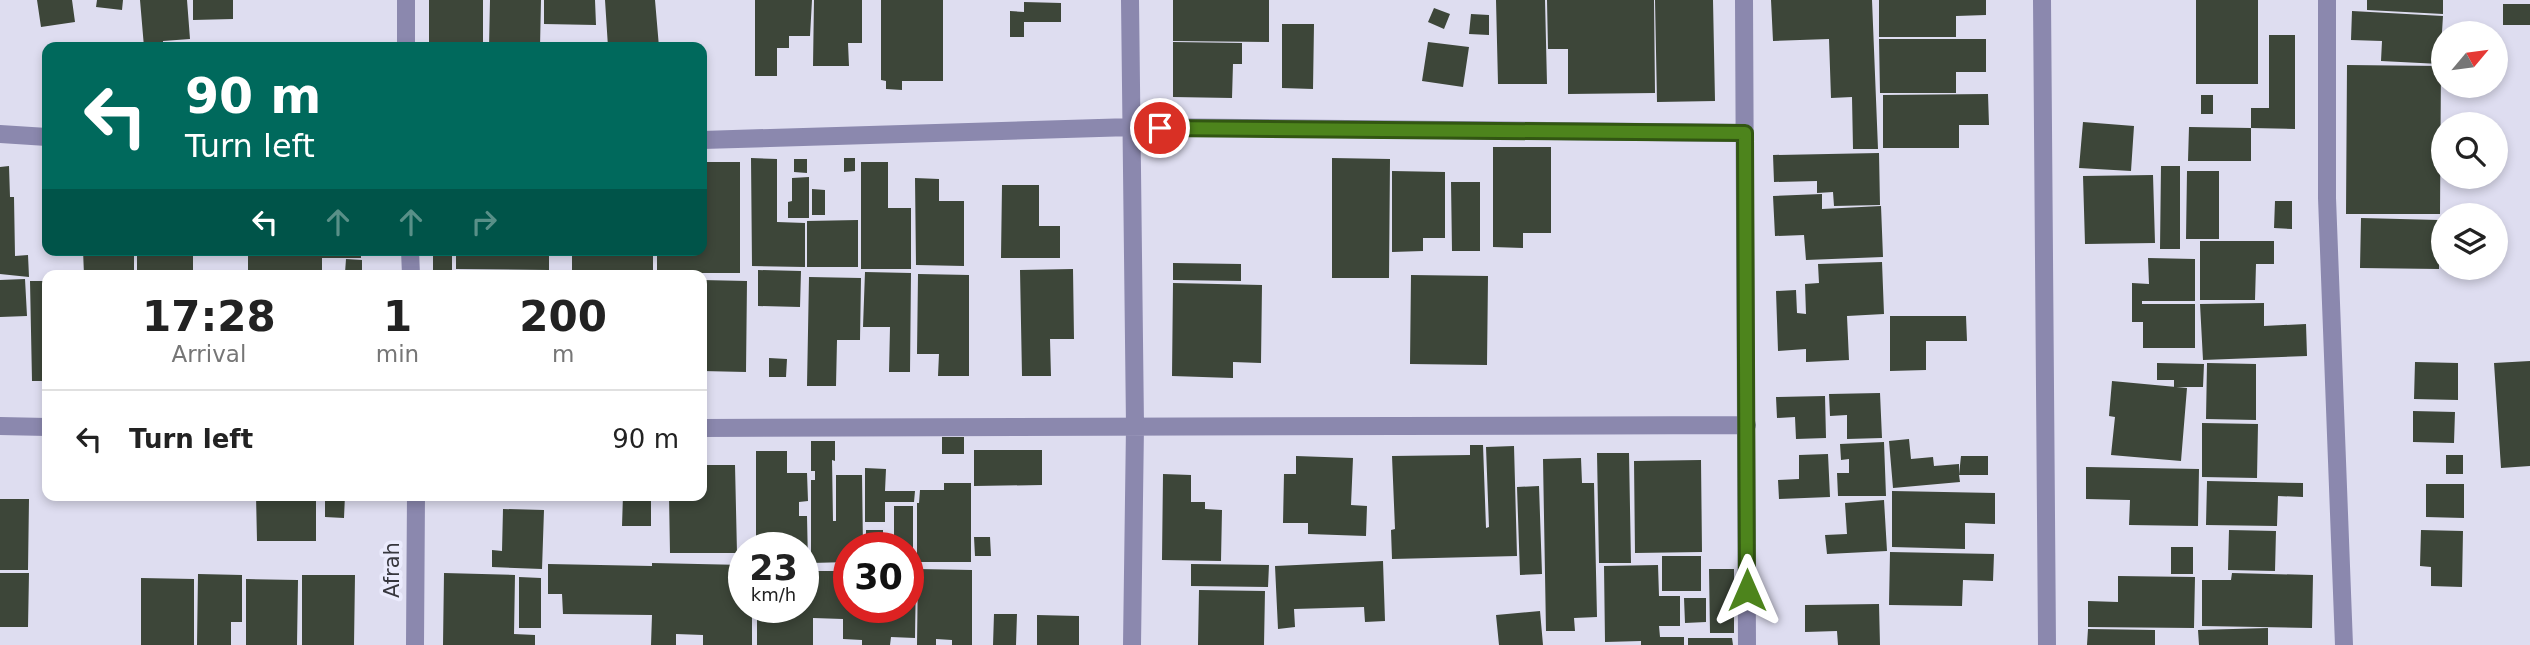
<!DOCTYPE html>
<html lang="en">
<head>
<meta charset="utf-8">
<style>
	body { margin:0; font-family:"DejaVu Sans",sans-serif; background:#f6f6f6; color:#222; height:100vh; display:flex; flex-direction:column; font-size:26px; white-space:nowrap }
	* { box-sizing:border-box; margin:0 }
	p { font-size:23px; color:#767676 }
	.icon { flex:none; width:38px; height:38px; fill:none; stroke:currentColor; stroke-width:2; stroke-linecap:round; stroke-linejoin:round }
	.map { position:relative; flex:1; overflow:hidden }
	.drawer { position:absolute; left:42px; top:270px; width:665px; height:231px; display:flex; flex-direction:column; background:#fff; border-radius:14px; box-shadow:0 4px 10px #0003 }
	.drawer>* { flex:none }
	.top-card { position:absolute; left:42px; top:42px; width:665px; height:214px; border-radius:14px; box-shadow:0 4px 10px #0003; background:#00695c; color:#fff; overflow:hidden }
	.needle { width:46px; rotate:61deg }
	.tools { position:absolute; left:2431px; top:21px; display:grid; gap:14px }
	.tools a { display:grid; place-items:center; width:77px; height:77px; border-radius:50%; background:#fff; box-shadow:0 4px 10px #0003; font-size:35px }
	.speed { position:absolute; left:728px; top:532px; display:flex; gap:14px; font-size:35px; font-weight:700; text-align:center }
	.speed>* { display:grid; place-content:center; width:91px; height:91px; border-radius:50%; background:#fff; box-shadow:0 4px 10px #0003; line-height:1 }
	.speed small { font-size:18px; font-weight:400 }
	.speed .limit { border:10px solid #d22; background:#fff; color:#111 }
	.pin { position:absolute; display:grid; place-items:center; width:60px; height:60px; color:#fff; margin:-30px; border:4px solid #fff; border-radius:50%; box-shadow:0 2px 7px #0007 }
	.me { position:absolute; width:77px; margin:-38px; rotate:0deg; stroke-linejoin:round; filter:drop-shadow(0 0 5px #0008) }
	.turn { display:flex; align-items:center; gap:24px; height:147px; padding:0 28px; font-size:32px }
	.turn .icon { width:91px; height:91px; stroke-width:2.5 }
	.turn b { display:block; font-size:49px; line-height:60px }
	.lanes { display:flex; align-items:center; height:66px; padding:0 28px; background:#0003; justify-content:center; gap:35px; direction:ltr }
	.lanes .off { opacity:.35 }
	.eta { display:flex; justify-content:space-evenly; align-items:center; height:119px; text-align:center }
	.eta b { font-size:42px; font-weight:800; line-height:49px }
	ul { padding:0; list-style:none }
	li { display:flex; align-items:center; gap:21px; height:98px; padding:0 28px; border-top:2px solid #e0e0e0 }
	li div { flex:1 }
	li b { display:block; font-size:26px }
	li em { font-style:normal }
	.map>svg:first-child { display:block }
	.building { fill:#3d4639 }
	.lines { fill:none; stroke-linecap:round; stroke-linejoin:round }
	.minor { stroke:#8b88ae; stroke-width:18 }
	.route-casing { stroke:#325612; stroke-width:18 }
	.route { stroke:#4d841c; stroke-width:12 }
	.labels { text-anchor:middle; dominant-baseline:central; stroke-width:7; stroke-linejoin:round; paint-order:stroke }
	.street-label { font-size:21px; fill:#37373e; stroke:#ebebfd }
</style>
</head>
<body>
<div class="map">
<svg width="2530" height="645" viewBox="0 0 2530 645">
	<rect width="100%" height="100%" fill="#deddf0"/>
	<path class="building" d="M37,0H72L75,22L41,27Z
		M97,0H123L122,10L96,7Z
		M140,0H187L190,39L163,41V47H144Z
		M193,0H233V19L193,20Z
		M429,0H483V47H429Z
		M490,0H541L540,47H489Z
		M544,0H595L596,25L544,24Z
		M605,0H655L659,47H608Z
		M755,0H812L810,36H789V48H777V76H755Z
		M814,0H862V43H848L849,66H813Z
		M881,0H943V81H902V90L886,89V81L881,80Z
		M1173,0H1269V42L1173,41Z
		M1496,0H1545L1547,84H1498Z
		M1547,0H1654L1655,93L1568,94V49H1548Z
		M1655,0H1713L1715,101L1657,102Z
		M1771,0H1872L1878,149H1853L1852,97L1831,98L1829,39L1773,41Z
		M1879,0H1986V15L1956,16V37H1879Z
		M2196,0H2258V84H2196Z
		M2367,0H2443V14L2367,10Z
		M1024,2L1061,3V22H1024V37H1010V11L1024,12Z
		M2503,4H2530V25H2503Z
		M1434,8L1450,14L1444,29L1428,22Z
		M2352,11L2443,16L2440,64L2381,61L2382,41L2351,40Z
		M1471,14L1489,15V35L1469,34Z
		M1282,24H1314L1313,89L1282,88Z
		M2269,35H2295V129L2251,128V161H2188L2189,127L2251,128V108H2269Z
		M1879,39H1986V72H1956V93H1880Z
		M1173,42L1242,43V64H1233L1232,98L1173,97Z
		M1428,42L1469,47L1463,87L1422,81Z
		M2347,65L2441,66L2440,214H2346Z
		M1988,94L1989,125H1959V148H1883V95Z
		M2201,95H2213V114H2201Z
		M2083,122L2134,126L2131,171L2079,168Z
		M1493,147H1551V233H1523V248L1493,247Z
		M1879,153L1880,205L1834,206L1833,192L1817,193V181L1774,182L1773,155Z
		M751,158L777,159V222L805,223V267L752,266Z
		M844,158H855V171L844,172Z
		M1332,158L1390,159L1389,278H1332Z
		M794,159H807V173L794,172Z
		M702,162H740V273H657V250H702Z
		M861,162H888V208H911V269H861Z
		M9,166L10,197H14L15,256L28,255L29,277L0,274V167Z
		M2161,166H2180V249H2160Z
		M1392,171L1445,172V238H1423V251L1392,252Z
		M2187,171H2219V239H2186Z
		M2153,175L2155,243L2085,244L2083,176Z
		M809,177V218H788V202L792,201V178Z
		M915,178L939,179V201H964V266L916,265Z
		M1451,182H1480V251H1452Z
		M1002,185H1039V226H1060V258H1001Z
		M812,189L825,190V215H812Z
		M1822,194V209L1881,206L1883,257L1806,260L1804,235L1775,236L1773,196Z
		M2275,201H2292V229L2274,228Z
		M2361,218L2439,220V269L2360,268Z
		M858,220V267H807V221Z
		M2200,241H2274V264H2256L2255,300H2200Z
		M83,250H134V275H84Z
		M137,250H193V275H137Z
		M248,250H361V258H322V275H248Z
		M433,250H452V272H433Z
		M456,250H549V270L456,269Z
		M572,250H653V275L572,274Z
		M2148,258L2195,259V301H2142V304H2195V348H2143V322H2132V283L2149,284Z
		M346,259L362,260V273H345Z
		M1882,262L1884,314L1847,316L1849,360L1806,362V349L1778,351L1776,291L1796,290L1797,313L1806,314L1805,284L1819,283L1818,264Z
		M1173,263L1241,264V281L1173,280Z
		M1073,269L1074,339H1050L1051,376H1022L1020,270Z
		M758,270L801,271L800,307L758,306Z
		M865,272L911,273L910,372H889L890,327H863Z
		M918,274L969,275V376H938L939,354H917Z
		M1411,275L1488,276L1487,365L1410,364Z
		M809,277L861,278L860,340H837L836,386H807Z
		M25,279L27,316L0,317V280Z
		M702,280L747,281L746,372L702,371Z
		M30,281H47V381H32Z
		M1173,283L1262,285L1261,363L1233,362V378L1172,376Z
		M2264,303V326L2306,324L2307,356L2203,360L2200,304Z
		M1890,316H1966L1967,341H1926V370L1890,371Z
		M769,358L787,359L786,377H769Z
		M2530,361V466L2501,468L2494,363Z
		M2415,362L2458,363V400L2414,399Z
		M2157,363L2204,364L2203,387H2174V380H2157Z
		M2207,363L2256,364V420L2206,419Z
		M2112,381L2187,388L2181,461L2111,455L2115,417L2109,416Z
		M1880,393L1882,438L1847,439V415L1830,416L1829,394Z
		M1825,396L1826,438L1796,439L1795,417L1777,418L1776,397Z
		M2413,411L2455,412L2454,443L2413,442Z
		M2202,423L2258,424L2257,478L2202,477Z
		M942,437H964V454H942Z
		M1909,439L1911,459L1933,457L1934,466L1959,464V475L1961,456H1988V475H1959L1960,482L1893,488L1889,441Z
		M811,441H835V461L832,460L833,521H836V475H862L863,548H849V562L811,563V480H815V471H811Z
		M1884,442L1886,496H1838L1837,473H1849V459L1841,460L1840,444Z
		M1470,445H1483L1486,528L1489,527L1486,447L1514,446L1517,556L1392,559L1391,530L1395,529L1392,456L1470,455Z
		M974,450H1042V485L974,486Z
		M756,451H787V473H807L808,501L799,502V516H807L808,564H803V548H756Z
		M1597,453H1629L1631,563H1599Z
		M1828,454L1830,497L1779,499L1778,480L1799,479V455Z
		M2446,455H2463V474H2446Z
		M1296,456L1353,458L1351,505L1367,506L1366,536L1308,534V523H1283L1284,474H1296Z
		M1581,458L1582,483H1594L1597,617L1574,618L1575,631H1546L1543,459Z
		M1701,460L1702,552L1635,553L1634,461Z
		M702,465H735L737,553H670L669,495H702Z
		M2086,467L2199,469L2198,526L2129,525L2130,500L2086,499Z
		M865,468L886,469L885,491H915L914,502H885V522H865Z
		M1163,474L1191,475V502H1205V509L1222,510L1221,561L1162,560Z
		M2207,481L2303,483V497L2278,496L2277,526L2206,525Z
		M944,483H971V562H917V503H919L920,490H944Z
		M2426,484H2464V518L2426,517Z
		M1539,486L1542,574L1520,575L1517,487Z
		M1892,491L1995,493V524L1965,523V549L1892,547Z
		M256,495H316V541H257Z
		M325,495H345L344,518L325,517Z
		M623,495H651V526H622Z
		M0,499H29L28,570H0Z
		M1884,500L1887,551L1827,554L1825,535L1847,534L1845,503Z
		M894,506H913V565L908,564V548H887V540L894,539Z
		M503,509L544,510L542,569L492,567V550L502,551Z
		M866,530H883V548H866Z
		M2229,530L2276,531L2275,571L2228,570Z
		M2421,530L2463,531L2462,587L2431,586V567L2420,566Z
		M974,537H990L991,556H975Z
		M2171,547H2193V574H2171Z
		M1890,552L1994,554L1993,581L1963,580L1962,606L1889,605Z
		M1662,556H1701V591H1662Z
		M1383,561L1385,621L1365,622L1364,607L1294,609L1295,627L1278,629L1275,566Z
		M652,563L744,565V607H752V645H703V635L676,634V645H651L652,615L563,614L562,594H548V564L652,566Z
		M1191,564L1269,565L1268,587L1191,586Z
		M1658,565L1659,596H1680V626H1659L1660,637H1684V645H1641V641L1605,642L1604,566Z
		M918,569L972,570V645H952V640L936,639V645H917Z
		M1709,569H1734V633H1710Z
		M908,570H916L915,638L891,637L890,645H862V640L843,639V619L813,618V645H757V607H803V571H849V607H908Z
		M0,573H29L28,627H0Z
		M444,573L515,575L514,634L535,635V645H443Z
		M2232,573L2313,575L2312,628L2202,626V580H2231Z
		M198,574L242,575V622H231V645H197Z
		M302,575H355L354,645H302Z
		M2118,576L2195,577L2194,628L2088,627V601L2118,602Z
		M519,577L541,578V628H519Z
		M141,578L194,579V645H141Z
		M246,579L298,580L297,645H246Z
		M1199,590L1265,591L1264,645H1198Z
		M1684,598H1706V622L1685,623Z
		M1879,604L1880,645H1838L1837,631L1805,632V605Z
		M1540,611L1543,645H1499L1496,615Z
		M994,614H1017L1016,645H993Z
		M1037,615L1079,616V645H1037Z
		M2268,628V645H2199L2198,630Z
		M2088,629L2155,630V645H2087Z
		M1688,638H1732L1733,645H1688Z"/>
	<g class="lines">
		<path class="minor" d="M1130,0L1135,426L1132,645
			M1744,0L1747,645
			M2042,0L2047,645
			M2327,0V198L2344,645
			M406,47V0
			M0,134L47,137
			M702,140L1132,127L1745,133
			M410,250L411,275
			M0,426L47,427
			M702,428L1747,425
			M415,645L416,495"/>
	</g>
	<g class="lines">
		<g class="route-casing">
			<path id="route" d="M1160,128L1745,133L1747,590"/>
		</g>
		<use href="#route" class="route"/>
	</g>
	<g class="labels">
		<g class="street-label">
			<text transform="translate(392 570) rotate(-90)">Afrah</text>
		</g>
	</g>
</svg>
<div class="tools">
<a><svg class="needle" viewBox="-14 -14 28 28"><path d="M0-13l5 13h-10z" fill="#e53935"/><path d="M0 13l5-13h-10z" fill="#767676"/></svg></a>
<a><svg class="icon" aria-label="search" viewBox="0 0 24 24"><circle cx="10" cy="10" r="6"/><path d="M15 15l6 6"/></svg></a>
<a><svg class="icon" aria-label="layers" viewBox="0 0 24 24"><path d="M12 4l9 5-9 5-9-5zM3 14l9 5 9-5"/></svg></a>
</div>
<div class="speed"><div>23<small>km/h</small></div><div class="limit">30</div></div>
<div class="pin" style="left:1160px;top:128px;background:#d93025"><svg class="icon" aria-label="arrive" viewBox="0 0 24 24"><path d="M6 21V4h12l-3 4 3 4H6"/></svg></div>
<svg class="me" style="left:1747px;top:590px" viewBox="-20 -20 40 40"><path d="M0-17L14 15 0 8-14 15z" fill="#4d841c" stroke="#fff" stroke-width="4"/></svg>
<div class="top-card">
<div class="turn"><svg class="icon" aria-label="left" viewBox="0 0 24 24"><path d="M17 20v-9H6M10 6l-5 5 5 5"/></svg><div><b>90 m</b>Turn left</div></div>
<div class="lanes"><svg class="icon" aria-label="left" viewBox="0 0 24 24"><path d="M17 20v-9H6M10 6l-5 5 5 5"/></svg><svg class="icon off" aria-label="ahead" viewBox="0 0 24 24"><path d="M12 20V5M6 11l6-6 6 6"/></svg><svg class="icon off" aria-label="ahead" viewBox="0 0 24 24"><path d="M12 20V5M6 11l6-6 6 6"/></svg><svg class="icon off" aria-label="right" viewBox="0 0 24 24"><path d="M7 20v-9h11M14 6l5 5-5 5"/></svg></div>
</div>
<section class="drawer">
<div class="eta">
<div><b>17:28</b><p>Arrival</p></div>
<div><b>1</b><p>min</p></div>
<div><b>200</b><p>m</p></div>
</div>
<ul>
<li><svg class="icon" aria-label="left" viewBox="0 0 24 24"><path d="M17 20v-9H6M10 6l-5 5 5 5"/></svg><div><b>Turn left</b></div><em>90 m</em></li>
</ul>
</section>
</div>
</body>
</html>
